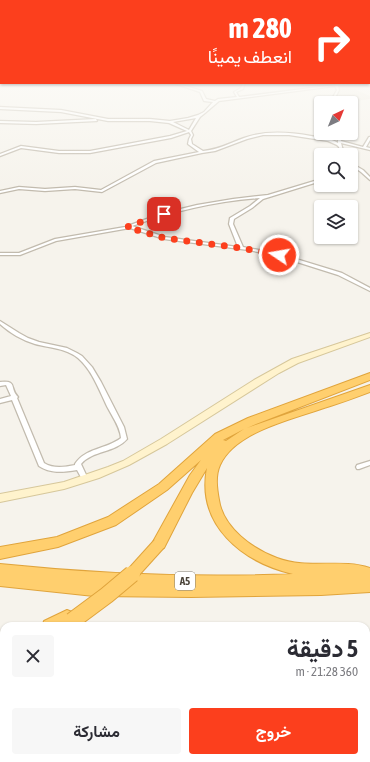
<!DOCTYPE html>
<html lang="ar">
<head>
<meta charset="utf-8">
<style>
	body { margin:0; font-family:"Asap Condensed",Vazirmatn,sans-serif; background:#f7f7f7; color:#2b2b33; direction:rtl; height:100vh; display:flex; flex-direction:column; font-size:15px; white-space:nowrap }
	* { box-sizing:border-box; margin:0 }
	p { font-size:13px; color:#7c7c81 }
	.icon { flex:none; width:22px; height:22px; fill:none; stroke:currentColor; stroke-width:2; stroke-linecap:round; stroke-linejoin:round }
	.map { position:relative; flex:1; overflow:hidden; direction:ltr }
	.drawer { position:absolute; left:0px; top:622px; width:370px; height:140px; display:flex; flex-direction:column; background:#fff; border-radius:12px 12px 0 0; box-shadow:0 1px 3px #0004; direction:rtl }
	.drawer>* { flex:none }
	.banner { position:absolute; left:0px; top:0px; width:370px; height:84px; box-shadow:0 1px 3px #0004; direction:rtl; background:#fc3f1d; color:#fff; overflow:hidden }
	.needle { width:26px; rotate:43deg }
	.tools { position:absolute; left:314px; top:96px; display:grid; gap:8px }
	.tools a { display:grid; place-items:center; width:44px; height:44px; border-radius:4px; background:#fff; box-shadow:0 1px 3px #0004; font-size:20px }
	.pin { position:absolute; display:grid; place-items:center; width:34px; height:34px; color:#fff; margin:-17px; border-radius:8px; box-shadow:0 2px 6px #0006 }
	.me { position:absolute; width:44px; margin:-22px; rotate:282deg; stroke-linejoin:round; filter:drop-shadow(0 0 3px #0008) }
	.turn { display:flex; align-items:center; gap:14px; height:84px; padding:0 12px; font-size:18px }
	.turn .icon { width:52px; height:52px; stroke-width:2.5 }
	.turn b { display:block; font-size:28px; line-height:34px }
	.round { display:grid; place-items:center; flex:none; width:42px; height:42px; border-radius:4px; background:#f7f7f7 }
	.overview { display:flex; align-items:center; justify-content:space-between; height:68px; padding:0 12px }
	h1 { font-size:24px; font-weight:700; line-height:30px }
	.primary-button { display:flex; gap:8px; margin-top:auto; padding:8px 12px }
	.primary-button a { flex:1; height:46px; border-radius:4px; background:#fc3f1d; color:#fff; font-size:16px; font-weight:700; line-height:46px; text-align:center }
	.primary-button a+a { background:#f7f7f7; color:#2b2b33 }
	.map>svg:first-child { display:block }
	.residential { fill:#eae5da }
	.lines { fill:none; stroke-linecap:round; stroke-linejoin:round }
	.street-casing { stroke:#c2bbae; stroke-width:2.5 }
	.secondary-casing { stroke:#d6c79b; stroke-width:2 }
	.highway-casing { stroke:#e0a43c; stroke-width:2 }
	.street { fill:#fff; fill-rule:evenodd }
	.secondary { fill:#fff3cd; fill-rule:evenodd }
	.highway { fill:#ffcf6e; fill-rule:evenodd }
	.highway-bridge-far1-casing { stroke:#e0a43c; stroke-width:14; stroke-linecap:butt }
	.highway-bridge-casing { stroke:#e0a43c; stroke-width:18; stroke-linecap:butt }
	.highway-bridge-far1 { stroke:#ffcf6e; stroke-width:12 }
	.highway-bridge { stroke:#ffcf6e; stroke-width:16 }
	.route { stroke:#fc3f1d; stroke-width:7; stroke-dasharray:0 12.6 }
	.labels { text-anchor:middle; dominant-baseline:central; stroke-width:3; stroke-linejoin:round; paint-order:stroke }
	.shield { fill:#fff; stroke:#817c74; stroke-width:1 }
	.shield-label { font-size:11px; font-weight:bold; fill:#4b4439 }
</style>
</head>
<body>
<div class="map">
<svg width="370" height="762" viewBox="0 0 370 762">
	<rect width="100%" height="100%" fill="#f6f3ec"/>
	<path class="residential" d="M369,82L370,85L364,86L363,89L356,90L370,96V99L356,101L334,98L339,86L320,85L334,83H369Z"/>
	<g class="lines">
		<g class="street-casing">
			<path id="street" d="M173,83H176L202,91L206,99L215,101L218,99L237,97L234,92L241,88L243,83H245L243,89L236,92L239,97L335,85L336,83L337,84H370V86H338L339,90L335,98L329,103H327L333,97L337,90L335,86L219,101L205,113L200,117L191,131L193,135L191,139L192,144L203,151C218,150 230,143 244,138C266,130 289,132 311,136C321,138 330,138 338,143V133H340L341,141L363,147L369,137H370V140L366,147L370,148V150L341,143L342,147L345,155H341L339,147L337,145L328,141L289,135H263L247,139L215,151L202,153L156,163L102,192L75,189L45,191L19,189L0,193V191L19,187L45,189L75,187L101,190L154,161L199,152L188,144L189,139L191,135L189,132L171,138L90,153H59L21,148L0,156V154L21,146L59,151H90L170,136L187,131L169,123L150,121H108L61,112L0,109V107L61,110L108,119H150L170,121L188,118L198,115L204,112L213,102L204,101L200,92ZM196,118L189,130L173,122Z
				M291,83H312L321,84L320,85Z
				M320,114H321V119L320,118Z
				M96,119L97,121L36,124L0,123V121L36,122Z
				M351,163L363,170L370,177V180L361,172L351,165Z
				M321,179V181L263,199L252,208L234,219L233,224L243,247L280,254L342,273L370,288V291L338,275L278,256L248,250L164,239L130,228L56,241L20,255H0V253H19L55,239L125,227L160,214L197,205L233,199L268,195ZM260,198L250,206L230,218L229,224L238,247L165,237L132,226C174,211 216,201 260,198Z
				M0,321L19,333L28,338L39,342L67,348L77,353L82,356L92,367L101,382L124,427L127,439C115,453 93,450 81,464L88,479L87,481H83L77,470C63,472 51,474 39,466L12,400L0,403V399L11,396L6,385L0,386V382C18,380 9,388 18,397L17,398L44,463C54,469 64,467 75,465V464C85,448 107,449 121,438C120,425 110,414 105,402C98,387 91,369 78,358C66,348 49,348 35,344C22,340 10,333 0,324Z
				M370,461V465L359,469H357L356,467L357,465Z"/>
		</g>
		<g class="secondary-casing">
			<path id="secondary" d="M370,333V337L298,363L279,373L167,444L129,465L99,478L64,489L0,502V494L64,482L108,467L123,461L161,439L254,380L292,359Z"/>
		</g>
		<g class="highway-casing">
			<path id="highway" d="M370,373V380L256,424L247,428L370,385V392C354,398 338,404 321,409C290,420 235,432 220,465C215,476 217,489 219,500C223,528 253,549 277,558C308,570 340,558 370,568V592L321,595L191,597L94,596L0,586V564C97,574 195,578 293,574C242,562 196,525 207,468L192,493L164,548L159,550L154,548L152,544L154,540L190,475L201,460L167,490L116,525L58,547L0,559V547L57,537L108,517L159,484L215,434L248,418ZM244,429L226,441L223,440Z
				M67,610L72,612L74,617C69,629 53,626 42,626L44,621Z
				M4,636V651L0,652V637Z"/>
		</g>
		<use href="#street" class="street"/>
		<use href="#secondary" class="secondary"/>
		<use href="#highway" class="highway"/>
		<g class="highway-bridge-far1-casing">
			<path id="highway-bridge-far1" d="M131,575L159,544"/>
		</g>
		<g class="highway-bridge-casing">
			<path id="highway-bridge" d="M72,621L107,595L132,574"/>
		</g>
		<use href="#highway-bridge-far1" class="highway-bridge-far1"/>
		<use href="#highway-bridge" class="highway-bridge"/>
	</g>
	<linearGradient id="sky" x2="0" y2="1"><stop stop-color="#8fc1ec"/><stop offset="0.44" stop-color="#fbfaf6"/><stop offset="1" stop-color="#fbfaf6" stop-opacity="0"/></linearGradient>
	<rect width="370" height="188" fill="url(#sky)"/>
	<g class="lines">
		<path class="route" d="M164,214L127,227L164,238L241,248L279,255"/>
	</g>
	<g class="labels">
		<rect class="shield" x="175" y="572" width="20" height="18" rx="3"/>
		<g class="shield-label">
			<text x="185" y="581">A5</text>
		</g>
	</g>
</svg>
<div class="tools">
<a><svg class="needle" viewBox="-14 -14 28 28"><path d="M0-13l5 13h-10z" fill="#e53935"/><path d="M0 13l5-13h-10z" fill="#7c7c81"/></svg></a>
<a><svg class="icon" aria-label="search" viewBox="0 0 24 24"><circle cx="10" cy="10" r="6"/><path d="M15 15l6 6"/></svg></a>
<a><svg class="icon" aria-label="layers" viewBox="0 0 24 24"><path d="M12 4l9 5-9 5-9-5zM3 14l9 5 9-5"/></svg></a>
</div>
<div class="pin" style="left:164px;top:214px;background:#d93025"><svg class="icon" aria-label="arrive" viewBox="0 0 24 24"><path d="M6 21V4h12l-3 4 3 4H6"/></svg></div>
<svg class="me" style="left:279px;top:255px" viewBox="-20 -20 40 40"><circle r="17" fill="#fc3f1d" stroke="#fff" stroke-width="3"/><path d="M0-11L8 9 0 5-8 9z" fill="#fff"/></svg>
<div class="banner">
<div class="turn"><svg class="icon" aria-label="right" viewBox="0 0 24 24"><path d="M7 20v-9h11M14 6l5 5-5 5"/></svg><div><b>280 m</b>انعطف يمينًا</div></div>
</div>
<section class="drawer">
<div class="overview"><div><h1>5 دقيقة</h1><p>360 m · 21:28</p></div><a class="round"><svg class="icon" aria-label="close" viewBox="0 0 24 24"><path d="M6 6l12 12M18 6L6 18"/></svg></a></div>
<div class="primary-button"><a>خروج</a><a>مشاركة</a></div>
</section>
</div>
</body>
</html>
